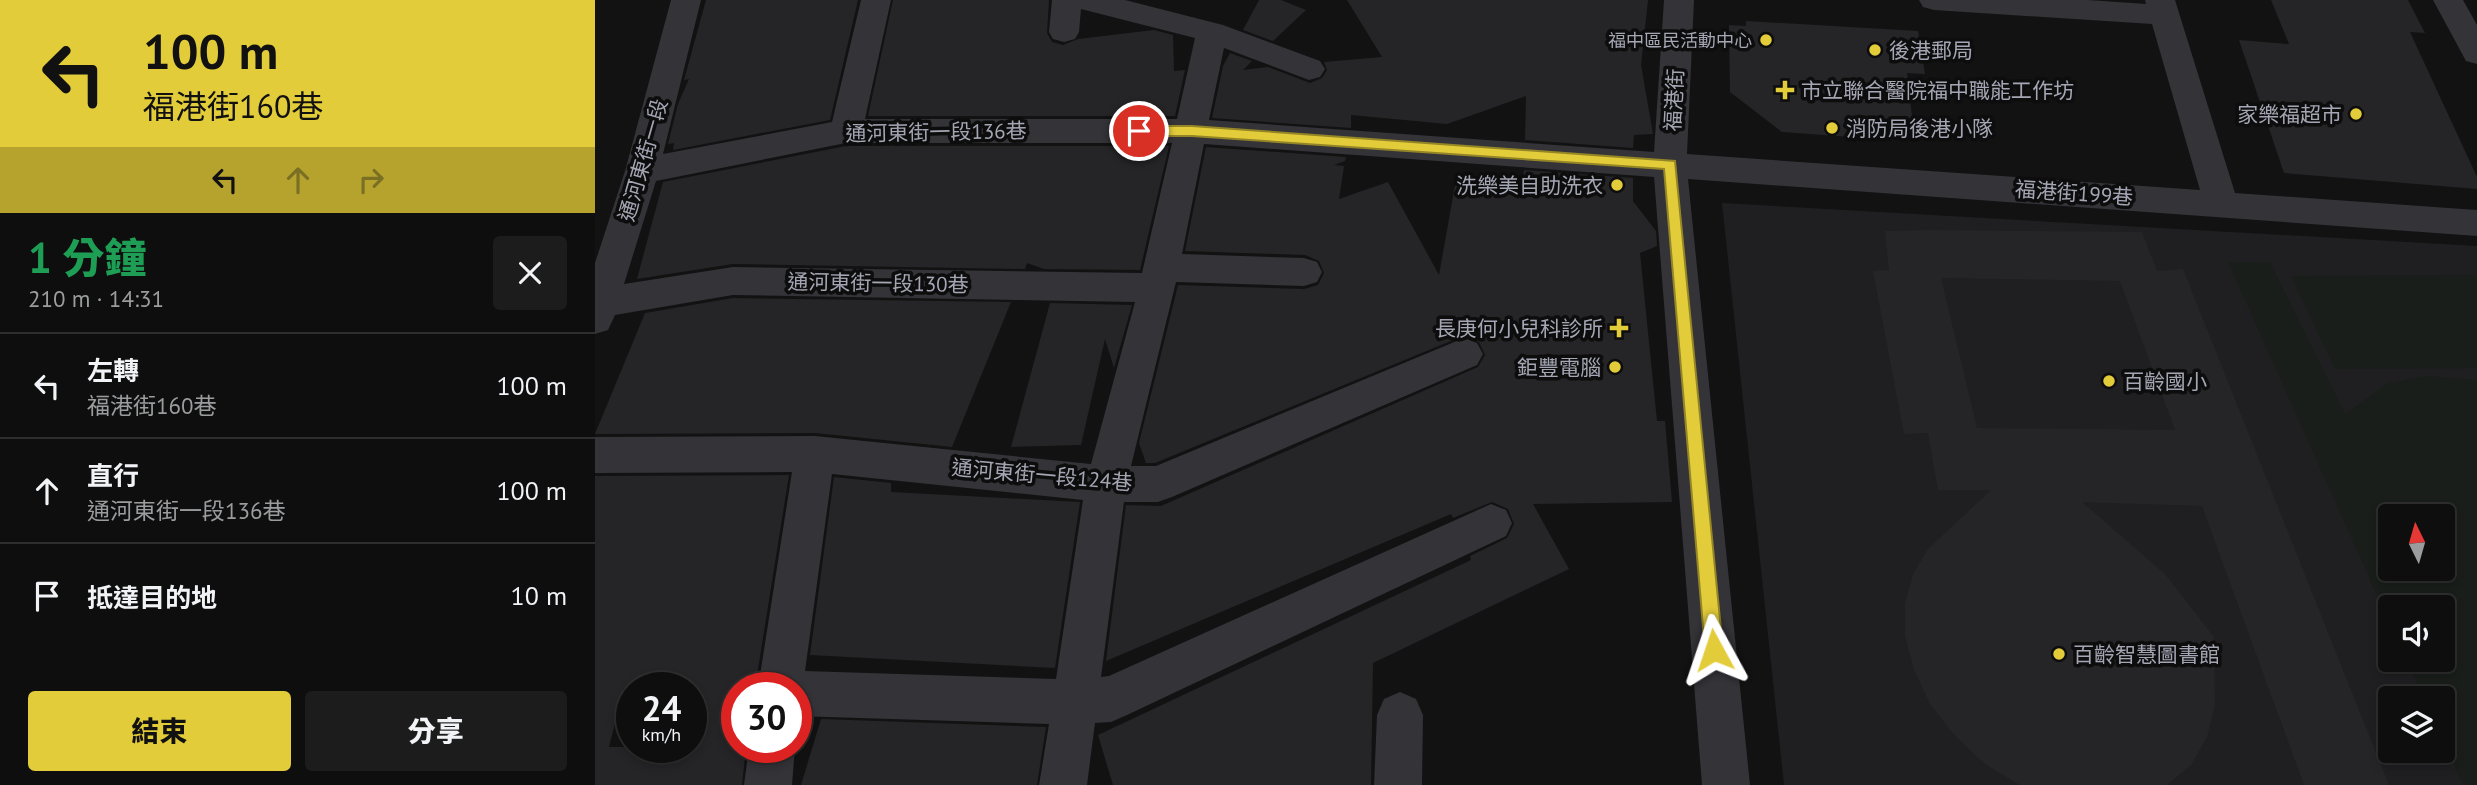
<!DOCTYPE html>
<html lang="zh-TW">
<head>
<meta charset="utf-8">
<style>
	body { margin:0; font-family:"PT Sans","Noto Sans TC",sans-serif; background:#1c1c1c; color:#f1f3f6; height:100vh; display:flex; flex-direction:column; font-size:26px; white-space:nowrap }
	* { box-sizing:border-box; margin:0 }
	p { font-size:23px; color:#9b9c9e }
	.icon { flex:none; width:38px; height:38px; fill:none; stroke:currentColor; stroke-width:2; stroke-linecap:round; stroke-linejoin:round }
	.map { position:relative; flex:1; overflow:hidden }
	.sheet { display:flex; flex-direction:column; background:#0e0e0e; width:595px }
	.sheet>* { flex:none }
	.hud { background:#e3cc3a; color:#111; overflow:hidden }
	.needle { width:46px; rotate:355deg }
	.controls { position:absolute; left:1783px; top:504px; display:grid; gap:14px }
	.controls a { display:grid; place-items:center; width:77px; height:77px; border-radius:7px; background:#0e0e0e; box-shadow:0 4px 10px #0003,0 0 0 2px #2e2e2e; font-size:35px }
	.speed { position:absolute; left:21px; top:672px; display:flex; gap:14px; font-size:35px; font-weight:700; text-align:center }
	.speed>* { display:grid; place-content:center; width:91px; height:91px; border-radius:50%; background:#0e0e0e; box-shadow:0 4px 10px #0003,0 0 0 2px #2e2e2e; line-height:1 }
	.speed small { font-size:18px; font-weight:400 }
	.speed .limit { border:10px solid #d22; background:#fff; color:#111 }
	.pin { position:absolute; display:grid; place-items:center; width:60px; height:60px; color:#fff; margin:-30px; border:4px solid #fff; border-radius:50%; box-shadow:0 2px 7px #0007 }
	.me { position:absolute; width:77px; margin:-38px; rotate:355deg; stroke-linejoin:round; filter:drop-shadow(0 0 5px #0008) }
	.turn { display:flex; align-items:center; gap:24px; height:147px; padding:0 28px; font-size:32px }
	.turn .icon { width:91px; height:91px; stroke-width:2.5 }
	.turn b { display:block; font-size:49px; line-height:60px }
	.lanes { display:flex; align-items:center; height:66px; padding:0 28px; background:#0003; justify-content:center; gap:35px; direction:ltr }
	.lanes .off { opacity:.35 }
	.round { display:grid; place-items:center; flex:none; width:74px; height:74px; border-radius:7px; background:#1c1c1c }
	.head { display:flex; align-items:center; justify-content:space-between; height:119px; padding:0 28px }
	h1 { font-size:42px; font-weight:800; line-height:52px; color:#1e9e55 }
	.action { display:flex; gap:14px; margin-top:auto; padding:14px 28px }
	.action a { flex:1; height:80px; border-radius:7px; background:#e3cc3a; color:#111; font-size:28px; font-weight:800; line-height:80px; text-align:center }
	.action a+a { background:#1c1c1c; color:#f1f3f6 }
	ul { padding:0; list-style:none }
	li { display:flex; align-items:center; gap:21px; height:105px; padding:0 28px; border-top:2px solid #2e2e2e }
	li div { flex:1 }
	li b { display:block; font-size:26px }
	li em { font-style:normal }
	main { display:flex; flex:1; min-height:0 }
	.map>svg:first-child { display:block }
	.built { fill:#1f1e20; fill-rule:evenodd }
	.green { fill:#191e1a; fill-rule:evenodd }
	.building { fill:#252527; fill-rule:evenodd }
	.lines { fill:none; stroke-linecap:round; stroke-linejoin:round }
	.minor { fill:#333338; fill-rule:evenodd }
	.route { fill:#e3cc3a; stroke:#948526; stroke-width:2 }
	.poi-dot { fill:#e3cc3a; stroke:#0d0d0e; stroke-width:2.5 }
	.labels { text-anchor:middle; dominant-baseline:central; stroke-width:7; stroke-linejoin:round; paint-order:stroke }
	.far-poi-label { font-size:18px; fill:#a4a6b3; stroke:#0d0d0e; text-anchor:end }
	.poi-label { font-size:21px; fill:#a4a6b3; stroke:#0d0d0e; text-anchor:start }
	.street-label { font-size:21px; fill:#a4a6b3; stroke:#0d0d0e }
</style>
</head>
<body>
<main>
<section class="sheet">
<div class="hud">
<div class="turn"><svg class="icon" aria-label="left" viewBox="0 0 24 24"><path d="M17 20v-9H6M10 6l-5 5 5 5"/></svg><div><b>100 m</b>福港街160巷</div></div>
<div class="lanes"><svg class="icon" aria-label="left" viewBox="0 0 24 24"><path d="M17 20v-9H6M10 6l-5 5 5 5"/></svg><svg class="icon off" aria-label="ahead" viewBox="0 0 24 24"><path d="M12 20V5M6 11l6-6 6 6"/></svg><svg class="icon off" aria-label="right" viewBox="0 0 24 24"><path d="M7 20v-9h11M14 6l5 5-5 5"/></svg></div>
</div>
<div class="head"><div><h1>1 分鐘</h1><p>210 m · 14:31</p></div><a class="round"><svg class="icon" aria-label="close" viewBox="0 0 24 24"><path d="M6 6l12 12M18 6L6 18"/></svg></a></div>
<ul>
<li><svg class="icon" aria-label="left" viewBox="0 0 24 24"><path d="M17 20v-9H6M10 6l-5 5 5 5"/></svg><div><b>左轉</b><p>福港街160巷</p></div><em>100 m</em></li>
<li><svg class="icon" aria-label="ahead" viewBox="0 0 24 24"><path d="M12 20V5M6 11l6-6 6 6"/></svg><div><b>直行</b><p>通河東街一段136巷</p></div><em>100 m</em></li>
<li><svg class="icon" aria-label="arrive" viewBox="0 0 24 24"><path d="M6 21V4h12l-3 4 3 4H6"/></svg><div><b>抵達目的地</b></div><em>10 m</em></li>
</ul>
<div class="action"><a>結束</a><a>分享</a></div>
</section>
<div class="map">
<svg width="1882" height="785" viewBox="0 0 1882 785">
	<rect width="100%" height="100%" fill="#121213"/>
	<path class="built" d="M1127,203L1882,246V785H1189ZM1796,516H1848V569H1796ZM1796,607H1848V660H1796ZM1796,698H1848V751H1796Z"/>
	<path class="green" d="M1633,262H1675L1750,414L1792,384L1831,376L1882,380V785H1868L1848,740V698H1829L1812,660H1848V607H1796L1795,624ZM1796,516H1848V569H1796Z
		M1879,275L1882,281V368L1740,369L1696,276Z"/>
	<path class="building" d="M111,0H263L235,120L78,150L79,143L73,144L83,104L94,79L89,80Z
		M298,0H454L452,33L457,42L468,45L483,39L559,30L578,35L579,71L590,70L580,116H273Z
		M664,0H686L711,10L678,41L648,30Z
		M752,0H1053L1046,65L1058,134L1039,135L1038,148L930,140L931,96L852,124L756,115V128L617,118L628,66L635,53L657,61L648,70L673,67L715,83L727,78L732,70L729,62L787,57Z
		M1676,0H1813L1830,33L1815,32L1882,177V189L1689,173L1644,40L1694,44Z
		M1151,21L1323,31L1330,74L1312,73L1318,125L1297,124L1298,140L1187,132L1135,92L1134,25L1151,26Z
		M251,146H574L545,270L449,269L432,263L430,269L138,264L42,279L68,182Z
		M611,147L751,157L750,161L739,165L749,166L744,199L793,182L844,275L862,174L928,179L929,170L1038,178V201L1061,231L1062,246L1045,253L1062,421H1070L1077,502L938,504L974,569L778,663L776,785H518L503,735L876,560L875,556L912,538L919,524L913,509L897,502L858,518L856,514L511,661L531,505L566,506L883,367L890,355L884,342L868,336L560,463H551L544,443L583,285L709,289L723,285L729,273L724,261L710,255L590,251Z
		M1333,230L1547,232L1562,271L1588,269L1794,785H1709L1607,506L1487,502L1570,574L1619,637L1620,705L1612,737L1596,765L1572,785H1425L1390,764L1360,736L1335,704L1319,670L1310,636V603L1318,574L1333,549L1396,490H1343L1333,433L1309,434L1278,271L1294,270L1290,231ZM1346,278L1525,281L1580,430L1382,428Z
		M138,298L416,302L357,447L220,433L0,434L50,313Z
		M455,303L537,305L519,368L510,339L486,445L416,447Z
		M194,475L160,688H142V747H151L147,785H0V476ZM29,688H96V747H14Z
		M239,477L296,483V492L485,502L460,668L215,655Z
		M226,719L451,727L442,785H206Z"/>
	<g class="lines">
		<path class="minor" d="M76,0H106L68,154L237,122L266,0H296L270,119H582L600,38L486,9L484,32L480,39L469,42L458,39L454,32L457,0H530L628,25L725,61L730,69L725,77L714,80L629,48L614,120L1059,152L1069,0H1099L1092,154L1605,190L1557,24L1339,10L1328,7L1324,0H1493L1551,4L1550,0H1580L1640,193L1882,210V236L1093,179L1155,785H1107L1059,177L609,144L587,254L709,258L722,262L727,272L722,282L709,286L581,282L536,466H561L869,338L882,343L888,354L882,365L577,497L563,502H529L506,677L514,676L896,504L911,510L917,523L911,536L532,715L516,722L500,723L492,785H444L454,724L201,716V688H163L197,472L0,473V437L220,436L496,464L540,302L138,295L20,315L13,330L0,334V263L30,171ZM251,143H577L547,273L138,267L29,284L61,181ZM237,474L488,500L461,679L210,671Z
			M1838,0H1868L1882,25V64L1871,61Z
			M805,692L821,699L828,715L827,785H779L782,715L789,699Z
			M154,747H200L197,785H149Z"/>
	</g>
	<path class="route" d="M544,126H597L1080,161L1128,650L1125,656L1119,659L1112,656L1110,650L1069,169L597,136H544L537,131Z"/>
	<g class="poi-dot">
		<circle cx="1171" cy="40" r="7"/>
		<circle cx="1280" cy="50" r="7"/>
		<path d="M1186.5 79.5h7v7h7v7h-7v7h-7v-7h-7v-7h7z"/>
		<circle cx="1761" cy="114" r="7"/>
		<circle cx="1237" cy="128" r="7"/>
		<circle cx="1022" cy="185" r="7"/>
		<path d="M1020.5 317.5h7v7h7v7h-7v7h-7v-7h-7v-7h7z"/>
		<circle cx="1020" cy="367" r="7"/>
		<circle cx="1514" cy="381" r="7"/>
		<circle cx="1464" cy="654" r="7"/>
	</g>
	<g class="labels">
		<g class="far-poi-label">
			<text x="1157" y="40">福中區民活動中心</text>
		</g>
		<g class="poi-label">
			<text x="1294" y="50">後港郵局</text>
			<text x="1206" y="90">市立聯合醫院福中職能工作坊</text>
			<text x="1747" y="114" text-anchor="end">家樂福超市</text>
			<text x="1251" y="128">消防局後港小隊</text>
			<text x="1008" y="185" text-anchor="end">洗樂美自助洗衣</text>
			<text x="1008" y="328" text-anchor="end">長庚何小兒科診所</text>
			<text x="1006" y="367" text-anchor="end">鉅豐電腦</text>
			<text x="1528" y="381">百齡國小</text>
			<text x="1478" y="654">百齡智慧圖書館</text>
		</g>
		<g class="street-label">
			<text transform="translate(1079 100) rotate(-87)">福港街</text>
			<text transform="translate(341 132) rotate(-1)">通河東街一段136巷</text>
			<text transform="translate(48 160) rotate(-74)">通河東街一段</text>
			<text transform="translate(1479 193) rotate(4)">福港街199巷</text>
			<text transform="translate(283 283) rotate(1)">通河東街一段130巷</text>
			<text transform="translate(447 475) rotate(5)">通河東街一段124巷</text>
		</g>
	</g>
</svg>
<div class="controls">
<a><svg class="needle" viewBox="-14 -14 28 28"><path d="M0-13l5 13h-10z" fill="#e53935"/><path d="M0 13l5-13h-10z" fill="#9b9c9e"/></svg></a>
<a><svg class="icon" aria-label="sound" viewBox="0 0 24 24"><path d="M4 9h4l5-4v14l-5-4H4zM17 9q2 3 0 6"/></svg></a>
<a><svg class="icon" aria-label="layers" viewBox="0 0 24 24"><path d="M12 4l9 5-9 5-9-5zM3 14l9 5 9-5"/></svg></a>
</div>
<div class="speed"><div>24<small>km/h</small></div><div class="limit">30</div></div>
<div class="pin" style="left:544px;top:131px;background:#d93025"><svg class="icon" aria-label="arrive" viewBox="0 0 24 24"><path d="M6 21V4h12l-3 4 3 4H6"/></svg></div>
<svg class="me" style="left:1119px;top:650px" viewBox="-20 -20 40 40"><path d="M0-17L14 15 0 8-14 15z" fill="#e3cc3a" stroke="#fff" stroke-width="4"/></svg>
</div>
</main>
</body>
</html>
